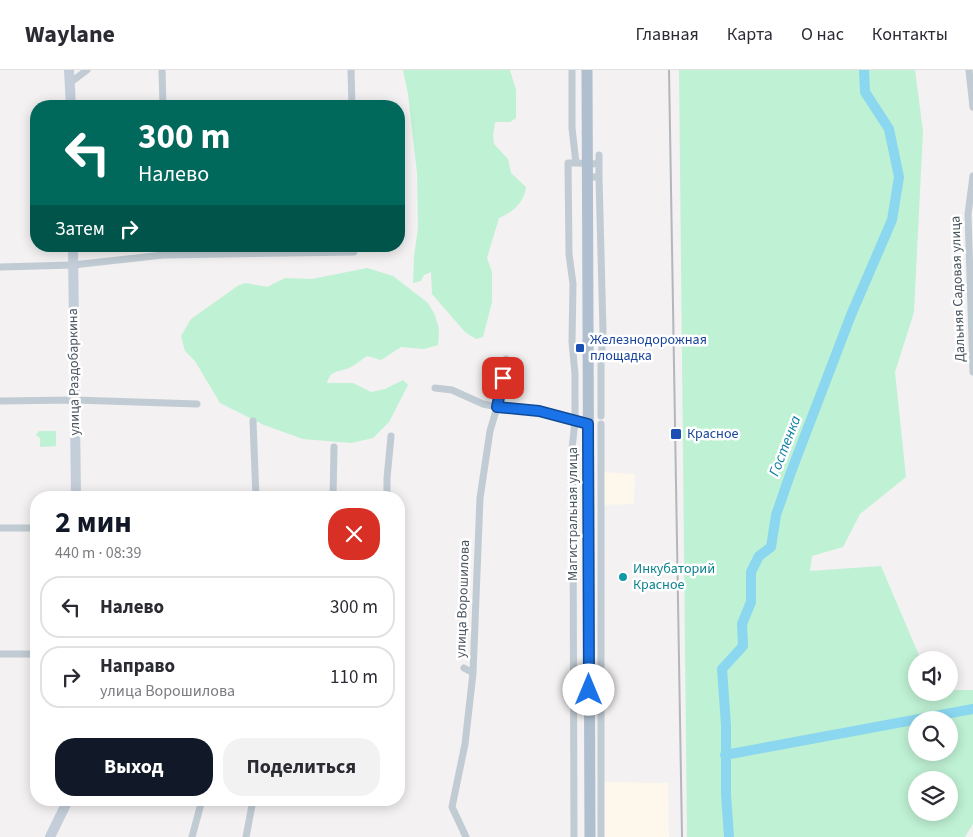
<!DOCTYPE html>
<html lang="ru">
<head>
<meta charset="utf-8">
<style>
	body { margin:0; font-family:"Source Sans 3",sans-serif; background:#f2f2f3; color:#2b2b33; height:100vh; display:flex; flex-direction:column; font-size:19px; white-space:nowrap }
	* { box-sizing:border-box; margin:0 }
	p { font-size:16px; color:#7c7c81 }
	.icon { flex:none; width:28px; height:28px; fill:none; stroke:currentColor; stroke-width:2; stroke-linecap:round; stroke-linejoin:round }
	.map { position:relative; flex:1; overflow:hidden }
	.drawer { position:absolute; left:30px; top:421px; width:375px; height:315px; display:flex; flex-direction:column; background:#fff; border-radius:20px; box-shadow:0 2px 12px #0003 }
	.drawer>* { flex:none }
	.guide { position:absolute; left:30px; top:30px; width:375px; height:152px; border-radius:20px; box-shadow:0 2px 12px #0003; background:#00695c; color:#fff; overflow:hidden }
	.tools { position:absolute; left:908px; top:581px; display:grid; gap:10px }
	.tools a { display:grid; place-items:center; width:50px; height:50px; border-radius:50%; background:#fff; box-shadow:0 2px 12px #0003; font-size:25px }
	.pin { position:absolute; display:grid; place-items:center; width:42px; height:42px; color:#fff; margin:-21px; border-radius:10px; box-shadow:0 2px 8px #0006 }
	.me { position:absolute; width:55px; margin:-28px; rotate:0deg; stroke-linejoin:round; filter:drop-shadow(0 0 4px #0008) }
	.turn { display:flex; align-items:center; gap:18px; height:105px; padding:0 25px; font-size:22px }
	.turn .icon { width:65px; height:65px; stroke-width:2.5 }
	.turn b { display:block; font-size:35px; line-height:42px }
	.then { display:flex; align-items:center; height:48px; padding:0 25px; background:#0003; gap:10px; font-size:19px }
	.round { display:grid; place-items:center; flex:none; width:52px; height:52px; border-radius:20px; background:#f2f2f3 }
	.head { display:flex; align-items:center; justify-content:space-between; height:85px; padding:0 25px }
	h1 { font-size:30px; font-weight:700; line-height:38px; color:#111827 }
	.action { display:flex; gap:10px; margin-top:auto; padding:10px 25px }
	.action a { flex:1; height:58px; border-radius:20px; background:#111827; color:#fff; font-size:20px; font-weight:700; line-height:58px; text-align:center }
	.action a+a { background:#f2f2f3; color:#2b2b33 }
	ul { padding:0; list-style:none }
	li { display:flex; align-items:center; gap:15px; height:62px; margin:0 10px 8px; padding:0 15px; border:2px solid #e1e1e2; border-radius:20px }
	li div { flex:1 }
	li b { display:block; font-size:19px }
	li em { font-style:normal }
	header { display:flex; align-items:center; gap:30px; box-sizing:border-box; height:70px; padding:0 25px; background:#fff; border-bottom:1px solid #e1e1e2 }
	header strong { font-size:24px }
	nav { display:flex; gap:28px; margin-inline-start:auto; font-size:18px }
	.map>svg:first-child { display:block }
	.commercial { fill:#fdf8eb }
	.green { fill:#bff1d4; fill-rule:evenodd }
	.lines { fill:none; stroke-linecap:round; stroke-linejoin:round }
	.river { stroke:#8bd7ef; stroke-width:10 }
	.street { stroke:#c1cbd3; stroke-width:7 }
	.secondary { stroke:#c3ceda; stroke-width:10 }
	.primary { stroke:#b0bfd0; stroke-width:11 }
	.rail { stroke:#b3b6bb; stroke-width:2 }
	.route-casing { stroke:#114b97; stroke-width:12 }
	.route { stroke:#1a73e8; stroke-width:9 }
	.transit-dot { fill:#1a4fb4; stroke:#fff; stroke-width:2 }
	.culture-dot { fill:#0f9aa8; stroke:#fff; stroke-width:2 }
	.labels { text-anchor:middle; dominant-baseline:central; stroke-width:5; stroke-linejoin:round; paint-order:stroke }
	.street-label { font-size:14px; fill:#48545f; stroke:#fff }
	.transit-label { font-size:14px; fill:#164399; stroke:#fff; text-anchor:start }
	.culture-label { font-size:14px; fill:#0d838f; stroke:#fff; text-anchor:start }
	.water-label { font-size:15px; font-style:italic; fill:#097ea3; stroke:#fff }
</style>
</head>
<body>
<header>
<strong>Waylane</strong>
<nav><a>Главная</a><a>Карта</a><a>О нас</a><a>Контакты</a></nav>
</header>
<div class="map">
<svg width="973" height="767" viewBox="0 0 973 767">
	<rect width="100%" height="100%" fill="#f3f1f1"/>
	<path class="commercial" d="M604,402L635,404L634,434L603,435Z
		M599,712L668,713L669,767H598Z"/>
	<path class="green" d="M403,0H510L516,20V48L510,52H495L493,66L494,74L508,89L511,103L526,117C524,133 513,142 499,148L487,188L492,202V232L483,267L476,269L465,262L432,224L431,202L424,205L421,211L413,213L414,187L418,158L417,103L408,24Z
		M679,0H915L923,61L914,242L895,302L906,407L860,444L843,477L812,486L810,501L881,496L921,590H916V622H949V620H973V754L965,767H687ZM916,650H949V682H916ZM916,710H949V742H916Z
		M367,198L393,206L428,233L435,245L439,259L438,275L424,279L401,277L381,290L367,286C361,290 355,295 349,298C339,302 330,300 327,313H353L371,322L385,319L403,310L408,315L389,352L373,368L351,373L303,369L264,355L220,333L195,291L185,281L181,266L191,249L239,215L246,213L267,217L285,208L312,209Z
		M39,361H56V376L40,377V368L36,365Z"/>
	<g class="lines">
		<path class="river" d="M725,685L973,639
			M729,767L726,724V655L722,599L743,576L742,554L751,532V502L759,486L771,477L776,445L791,402L851,245L892,150L899,107L889,59L865,22L864,0"/>
		<path class="street" d="M162,0L163,36
			M351,0L352,36
			M572,0V58L576,93H568L569,184L573,214L572,272L575,304V351L572,379L573,437L574,767
			M969,0L973,37
			M71,12L87,0
			M599,85V107
			M576,93L599,94
			M973,106L968,144L973,302
			M588,107H599L603,261L601,294V346
			M163,185V176
			M0,197L73,195L163,185L354,182V176
			M435,318L452,320L483,334L497,337L539,341L588,354
			M0,331L75,330L197,334
			M253,351L256,428
			M601,354V767
			M333,428L334,377
			M387,428V408L391,366
			M0,458H36
			M0,584H36
			M464,598L473,603
			M192,767L202,730
			M246,767L253,730
			M466,767L452,737L465,674L473,603L480,428L490,361L500,327L506,289"/>
		<path class="secondary" d="M69,0L71,36
			M73,176L76,428
			M50,767L68,730"/>
		<path class="primary" d="M587,0L590,767"/>
		<path class="rail" d="M669,0L682,767"/>
	</g>
	<g class="lines">
		<g class="route-casing">
			<path id="route" d="M503,308L497,337L539,341L588,354L589,620"/>
		</g>
		<use href="#route" class="route"/>
	</g>
	<g class="transit-dot">
		<rect x="575" y="273" width="10" height="10" rx="2.5"/>
		<rect x="670" y="358" width="12" height="12" rx="2.5"/>
	</g>
	<circle class="culture-dot" cx="623" cy="507" r="5"/>
	<g class="labels">
		<g class="street-label">
			<text transform="translate(958 219) rotate(-92)">Дальняя Садовая улица</text>
			<text transform="translate(74 302) rotate(-91)">улица Раздобаркина</text>
			<text transform="translate(573 444) rotate(-90)">Магистральная улица</text>
			<text transform="translate(463 529) rotate(-88)">улица Ворошилова</text>
		</g>
		<g class="transit-label">
			<text x="590" y="270">Железнодорожная<tspan x="590" dy="16">площадка</tspan></text>
			<text x="687" y="364">Красное</text>
		</g>
		<g class="culture-label">
			<text x="633" y="499">Инкубаторий<tspan x="633" dy="16">Красное</tspan></text>
		</g>
		<g class="water-label">
			<text transform="translate(785 376) rotate(-69)">Гостенка</text>
		</g>
	</g>
</svg>
<div class="tools">
<a><svg class="icon" aria-label="sound" viewBox="0 0 24 24"><path d="M4 9h4l5-4v14l-5-4H4zM17 9q2 3 0 6"/></svg></a>
<a><svg class="icon" aria-label="search" viewBox="0 0 24 24"><circle cx="10" cy="10" r="6"/><path d="M15 15l6 6"/></svg></a>
<a><svg class="icon" aria-label="layers" viewBox="0 0 24 24"><path d="M12 4l9 5-9 5-9-5zM3 14l9 5 9-5"/></svg></a>
</div>
<div class="pin" style="left:503px;top:308px;background:#d93025"><svg class="icon" aria-label="arrive" viewBox="0 0 24 24"><path d="M6 21V4h12l-3 4 3 4H6"/></svg></div>
<svg class="me" style="left:589px;top:620px" viewBox="-20 -20 40 40"><circle r="19" fill="#fff"/><path d="M0-13L10 11 0 6-10 11z" fill="#1a73e8"/></svg>
<div class="guide">
<div class="turn"><svg class="icon" aria-label="left" viewBox="0 0 24 24"><path d="M17 20v-9H6M10 6l-5 5 5 5"/></svg><div><b>300 m</b>Налево</div></div>
<div class="then">Затем<svg class="icon" aria-label="right" viewBox="0 0 24 24"><path d="M7 20v-9h11M14 6l5 5-5 5"/></svg></div>
</div>
<section class="drawer">
<div class="head"><div><h1>2 мин</h1><p>440 m · 08:39</p></div><a class="round" style="background:#d93025;color:#fff"><svg class="icon" aria-label="close" viewBox="0 0 24 24"><path d="M6 6l12 12M18 6L6 18"/></svg></a></div>
<ul>
<li><svg class="icon" aria-label="left" viewBox="0 0 24 24"><path d="M17 20v-9H6M10 6l-5 5 5 5"/></svg><div><b>Налево</b></div><em>300 m</em></li>
<li><svg class="icon" aria-label="right" viewBox="0 0 24 24"><path d="M7 20v-9h11M14 6l5 5-5 5"/></svg><div><b>Направо</b><p>улица Ворошилова</p></div><em>110 m</em></li>
</ul>
<div class="action"><a>Выход</a><a>Поделиться</a></div>
</section>
</div>
</body>
</html>
